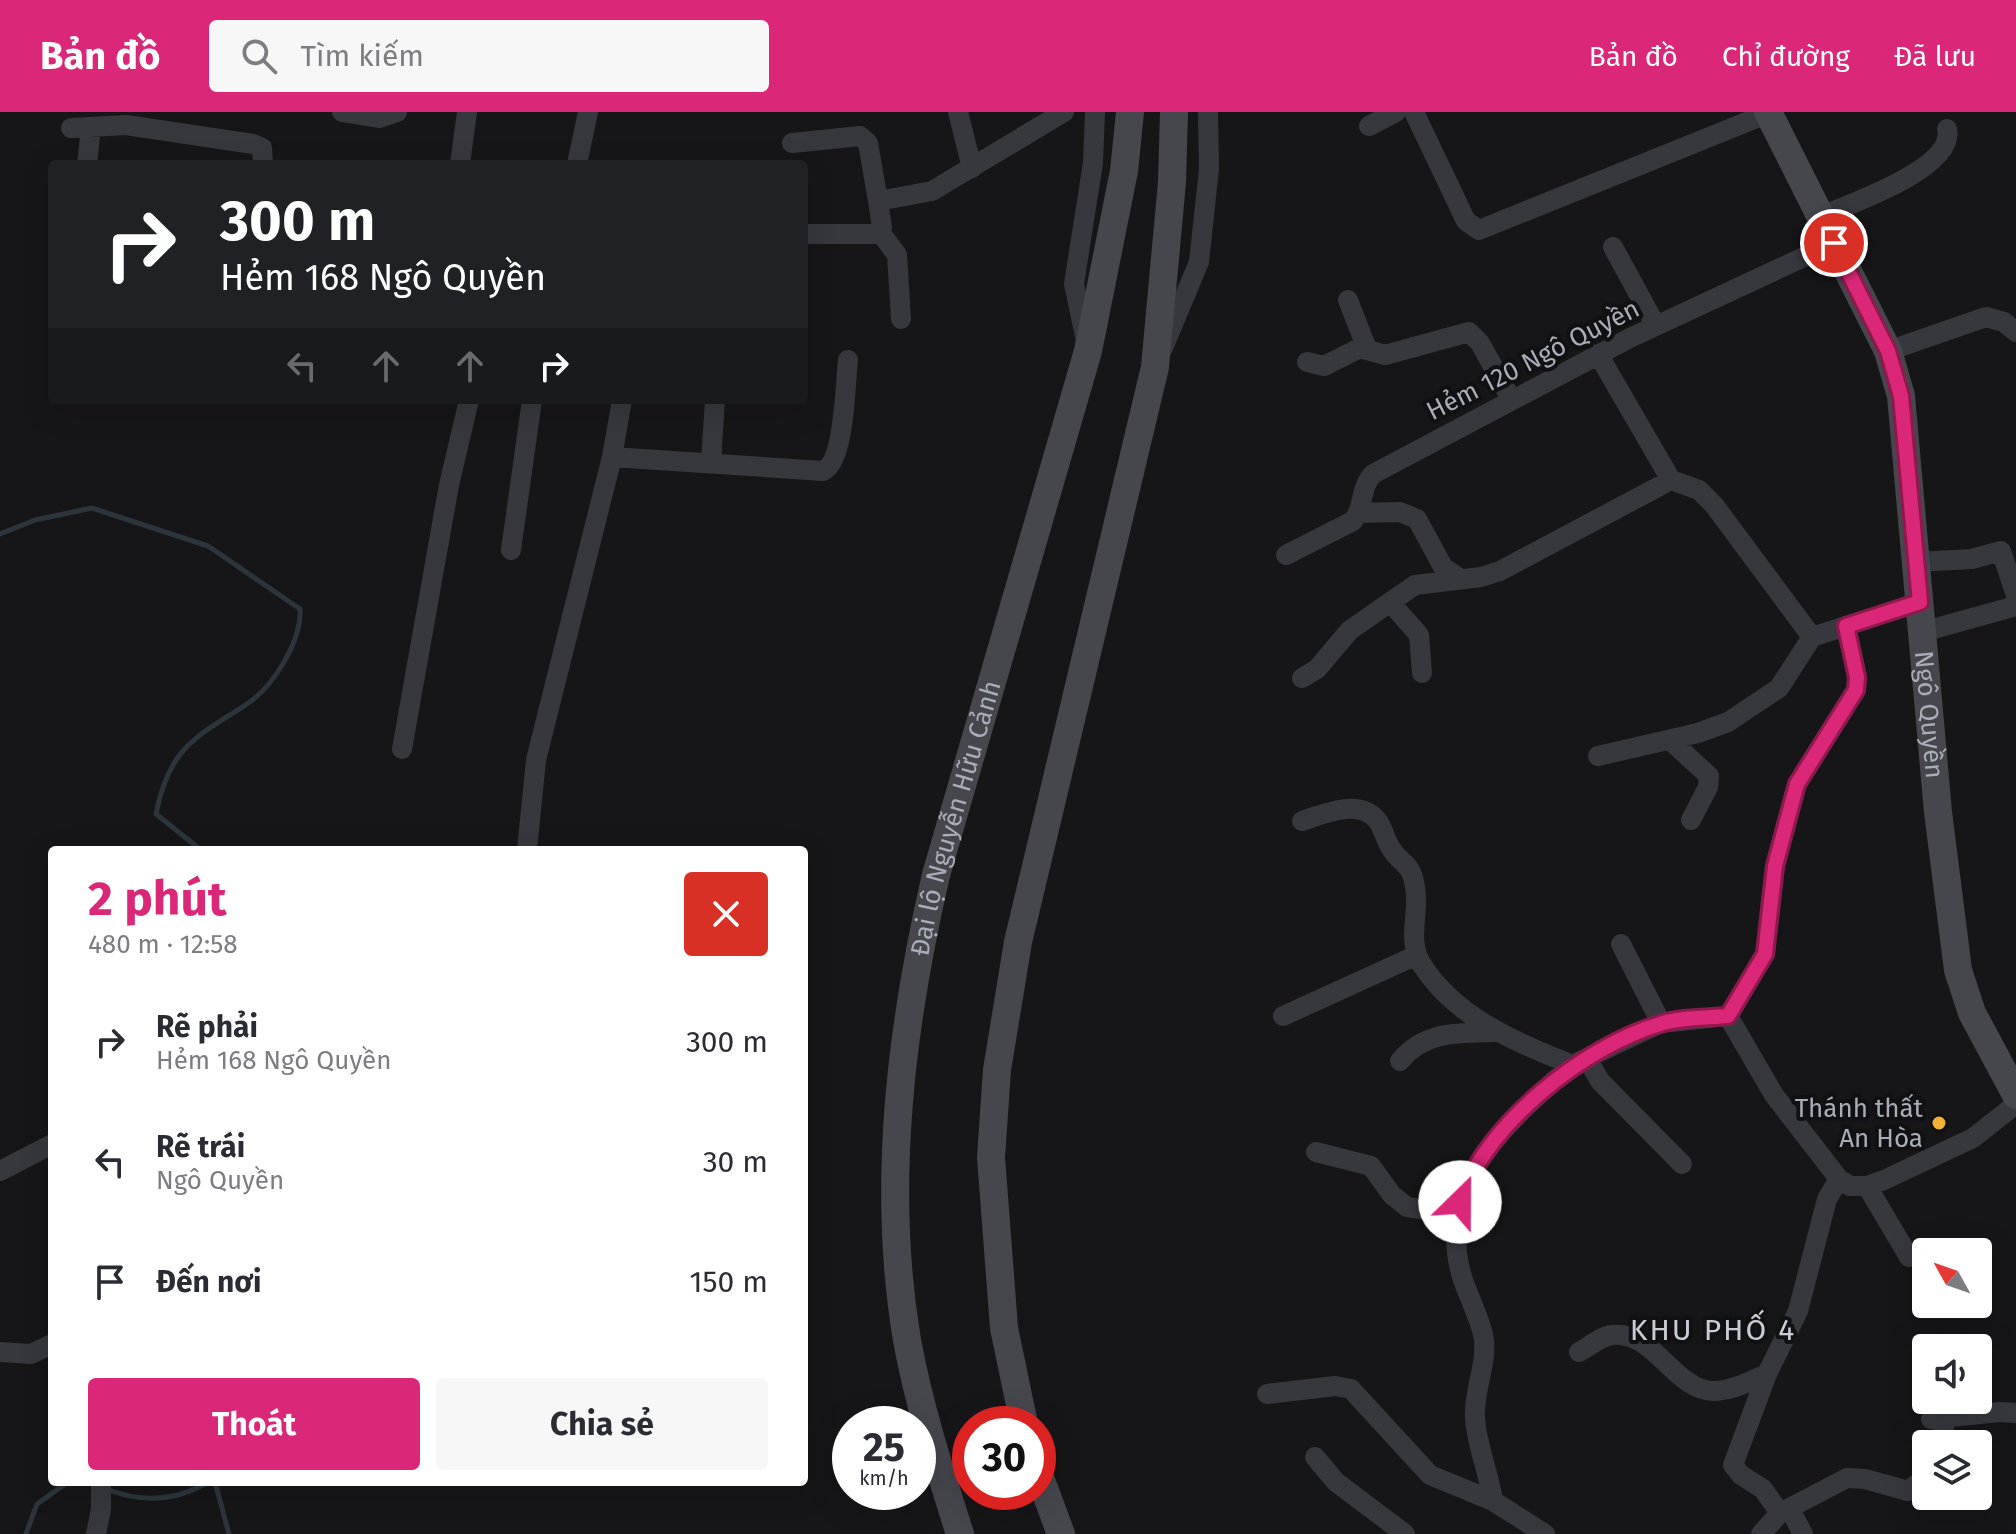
<!DOCTYPE html>
<html lang="vi">
<head>
<meta charset="utf-8">
<style>
	body { margin:0; font-family:"Fira Sans",sans-serif; background:#f7f7f7; color:#2b2b33; height:100vh; display:flex; flex-direction:column; font-size:30px; white-space:nowrap }
	* { box-sizing:border-box; margin:0 }
	p { font-size:26px; color:#7c7c81 }
	.icon { flex:none; width:44px; height:44px; fill:none; stroke:currentColor; stroke-width:2; stroke-linecap:round; stroke-linejoin:round }
	.map { position:relative; flex:1; overflow:hidden }
	.details { position:absolute; left:48px; top:734px; width:760px; height:640px; display:flex; flex-direction:column; background:#fff; border-radius:8px; box-shadow:0 8px 32px #0002 }
	.details>* { flex:none }
	.hud { position:absolute; left:48px; top:48px; width:760px; height:244px; border-radius:8px; box-shadow:0 8px 32px #0002; background:#202124; color:#fff; overflow:hidden }
	.needle { width:52px; rotate:310deg }
	.tools { position:absolute; left:1912px; top:1126px; display:grid; gap:16px }
	.tools a { display:grid; place-items:center; width:80px; height:80px; border-radius:8px; background:#fff; box-shadow:0 8px 32px #0002; font-size:40px }
	.speed { position:absolute; left:832px; top:1294px; display:flex; gap:16px; font-size:40px; font-weight:700; text-align:center }
	.speed>* { display:grid; place-content:center; width:104px; height:104px; border-radius:50%; background:#fff; box-shadow:0 8px 32px #0002; line-height:1 }
	.speed small { font-size:20px; font-weight:400 }
	.speed .limit { border:12px solid #d22; background:#fff; color:#111 }
	.pin { position:absolute; display:grid; place-items:center; width:68px; height:68px; color:#fff; margin:-34px; border:4px solid #fff; border-radius:50%; box-shadow:0 2px 8px #0007 }
	.me { position:absolute; width:88px; margin:-44px; rotate:23deg; stroke-linejoin:round; filter:drop-shadow(0 0 6px #0008) }
	.turn { display:flex; align-items:center; gap:28px; height:168px; padding:0 40px; font-size:36px }
	.turn .icon { width:104px; height:104px; stroke-width:2.5 }
	.turn b { display:block; font-size:56px; line-height:68px }
	.lanes { display:flex; align-items:center; height:76px; padding:0 40px; background:#0003; justify-content:center; gap:40px; direction:ltr }
	.lanes .off { opacity:.35 }
	.round { display:grid; place-items:center; flex:none; width:84px; height:84px; border-radius:8px; background:#f7f7f7 }
	.summary { display:flex; align-items:center; justify-content:space-between; height:136px; padding:0 40px }
	h1 { font-size:48px; font-weight:700; line-height:60px; color:#db2777 }
	.primary-button { display:flex; gap:16px; margin-top:auto; padding:16px 40px }
	.primary-button a { flex:1; height:92px; border-radius:8px; background:#db2777; color:#fff; font-size:32px; font-weight:700; line-height:92px; text-align:center }
	.primary-button a+a { background:#f7f7f7; color:#2b2b33 }
	ul { padding:0; list-style:none }
	li { display:flex; align-items:center; gap:24px; height:120px; padding:0 40px }
	li div { flex:1 }
	li b { display:block; font-size:30px }
	li em { font-style:normal }
	header { display:flex; align-items:center; gap:48px; box-sizing:border-box; height:112px; padding:0 40px; background:#db2777; color:#fff }
	header strong { font-size:38px }
	nav { display:flex; gap:44px; margin-inline-start:auto; font-size:28px }
	.search { width:560px; height:72px; background:#f7f7f7; display:flex; align-items:center; gap:20px; box-sizing:border-box; padding:0 28px; border-radius:8px; color:#7c7c81; font-size:30px }
	.map>svg:first-child { display:block }
	.lines { fill:none; stroke-linecap:round; stroke-linejoin:round }
	.stream { stroke:#2c353c; stroke-width:5 }
	.street { stroke:#37383d; stroke-width:20 }
	.secondary { stroke:#45474d; stroke-width:28 }
	.route-casing { stroke:#8e194d; stroke-width:20 }
	.route { stroke:#db2777; stroke-width:14 }
	.poi-dot { fill:#f2b134; stroke:#111113; stroke-width:3 }
	.labels { text-anchor:middle; dominant-baseline:central; stroke-width:8; stroke-linejoin:round; paint-order:stroke }
	.street-label { font-size:26px; fill:#a8adb8; stroke:#111113 }
	.poi-label { font-size:26px; fill:#a8adb8; stroke:#111113; text-anchor:end }
	.quarter-label { font-size:30px; letter-spacing:2px; fill:#c9ccd4; stroke:#111113 }
</style>
</head>
<body>
<header>
<strong>Bản đồ</strong>
<div class="search"><svg class="icon" aria-label="search" viewBox="0 0 24 24"><circle cx="10" cy="10" r="6"/><path d="M15 15l6 6"/></svg>Tìm kiếm</div>
<nav><a>Bản đồ</a><a>Chỉ đường</a><a>Đã lưu</a></nav>
</header>
<div class="map">
<svg width="2016" height="1422" viewBox="0 0 2016 1422">
	<rect width="100%" height="100%" fill="#161618"/>
	<g class="lines">
		<path class="stream" d="M0,422L35,408L92,396L208,434L300,497C302,528 274,574 247,592C225,607 200,619 182,640C168,657 160,681 156,702L201,738
			M215,1370L229,1422
			M106,1377C142,1391 175,1390 208,1370
			M26,1422L37,1392L68,1370"/>
		<path class="street" d="M342,0L379,6L397,0
			M958,0L972,56
			M1414,0L1466,109L1479,118L1769,1
			M1369,14L1396,0
			M71,16L126,13L253,32L262,36L263,52
			M792,31L860,24L868,31L878,89L932,79L1064,0
			M87,52L91,16
			M460,52L467,0
			M577,52L588,0
			M1821,104C1850,92 1956,56 1947,17
			M880,120L897,143L901,207
			M809,122H877L882,116L878,89
			M1613,135L1656,214
			M1348,188L1367,237
			M1086,229L1074,172L1093,51L1095,0
			M1163,236L1199,150L1209,57L1208,0
			M1888,239L1986,205L2004,210L2016,220
			M1598,242L1671,368L1699,378L1714,393L1812,525
			M1307,250L1324,254L1360,236L1385,243L1469,220L1480,231L1511,287
			M612,345L823,359C845,350 845,272 848,248
			M711,351L715,288
			M1359,401L1400,400L1417,407L1443,455L1459,466
			M511,438L532,288
			M1286,443L1353,409C1365,395 1359,377 1373,362L1630,226L1834,131
			M1916,450L1972,447L2001,439L2016,483
			M1390,490L1419,523L1422,561
			M1922,520L2016,494
			M1302,566L1317,557L1350,518L1415,473L1481,465L1500,459L1671,368
			M1670,628L1709,664L1708,675L1691,708
			M402,637L449,373L469,288
			M1598,644L1698,621L1728,610L1779,576L1812,525L1920,490
			M1302,709C1323,702 1359,686 1377,708C1383,715 1385,727 1390,735C1401,754 1411,748 1415,775C1420,803 1406,827 1422,853C1457,907 1515,929 1572,953L1661,911L1728,904L1765,842L1775,754L1797,672L1856,578L1857,565L1846,514
			M527,738L536,648L612,345L622,288
			M1621,832L1661,911
			M1283,904L1417,843
			M1728,904L1774,983L1839,1067L1850,1074H1867L1884,1068L1973,1026L2016,992
			M1588,948L1600,969L1682,1052
			M1400,949C1425,918 1461,921 1496,920
			M1316,1040L1371,1054L1392,1083L1407,1095L1458,1102
			M0,1059L52,1032
			M1867,1074L1909,1145
			M0,1240L31,1242L52,1232
			M1579,1240C1589,1235 1601,1224 1612,1223C1654,1218 1674,1278 1713,1279C1732,1279 1750,1269 1767,1262L1733,1353L1741,1363L1763,1377L1780,1401L1847,1366L1865,1367L1908,1379L1926,1365
			M1767,1262L1798,1199L1827,1087L1839,1067
			M1267,1282L1335,1274L1351,1277L1430,1363L1493,1389L1545,1422
			M1931,1307L2000,1300L2016,1301
			M1939,1332L1947,1304
			M1315,1345L1336,1370L1405,1422
			M1493,1389C1489,1361 1477,1335 1475,1306C1473,1278 1489,1249 1483,1222C1476,1194 1460,1171 1457,1141C1448,1057 1515,1004 1572,953
			M1790,1397L1803,1422
			M96,1422L101,1397V1370
			M1761,1422L1780,1401"/>
		<g class="secondary">
			<path id="s1" d="M1768,0L1888,239L1901,284L1938,700L1958,858L1972,901L2016,983"/>
			<path d="M1024,1312L1004,1216L991,1045L997,958L1018,830L1155,255L1172,70L1174,0"/>
			<path d="M1038,1360L1061,1422"/>
			<path id="s2" d="M960,1422C940,1359 919,1294 907,1228C881,1074 901,914 936,763L1088,239L1124,59L1130,0"/>
		</g>
	</g>
	<g class="lines">
		<g class="route-casing">
			<path id="route" d="M1460,1090C1484,1013 1585,934 1660,912C1681,905 1706,906 1728,904L1765,842L1775,754L1797,672L1856,578L1857,565L1846,514L1920,490L1901,284L1888,239L1834,131"/>
		</g>
		<use href="#route" class="route"/>
	</g>
	<circle class="poi-dot" cx="1939" cy="1011" r="8"/>
	<g class="labels">
		<g class="street-label">
			<text transform="translate(1533 248) rotate(-27)">Hẻm 120 Ngô Quyền</text>
			<text stroke="none"><textPath href="#s1" startOffset="634">Ngô Quyền</textPath></text>
			<text stroke="none"><textPath href="#s2" startOffset="730">Đại lộ Nguyễn Hữu Cảnh</textPath></text>
		</g>
		<g class="poi-label">
			<text x="1923" y="996">Thánh thất<tspan x="1923" dy="30">An Hòa</tspan></text>
		</g>
		<g class="quarter-label">
			<text x="1713" y="1218">KHU PHỐ 4</text>
		</g>
	</g>
</svg>
<div class="tools">
<a><svg class="needle" viewBox="-14 -14 28 28"><path d="M0-13l5 13h-10z" fill="#e53935"/><path d="M0 13l5-13h-10z" fill="#7c7c81"/></svg></a>
<a><svg class="icon" aria-label="sound" viewBox="0 0 24 24"><path d="M4 9h4l5-4v14l-5-4H4zM17 9q2 3 0 6"/></svg></a>
<a><svg class="icon" aria-label="layers" viewBox="0 0 24 24"><path d="M12 4l9 5-9 5-9-5zM3 14l9 5 9-5"/></svg></a>
</div>
<div class="speed"><div>25<small>km/h</small></div><div class="limit">30</div></div>
<div class="pin" style="left:1834px;top:131px;background:#d93025"><svg class="icon" aria-label="arrive" viewBox="0 0 24 24"><path d="M6 21V4h12l-3 4 3 4H6"/></svg></div>
<svg class="me" style="left:1460px;top:1090px" viewBox="-20 -20 40 40"><circle r="19" fill="#fff"/><path d="M0-13L10 11 0 6-10 11z" fill="#db2777"/></svg>
<div class="hud">
<div class="turn"><svg class="icon" aria-label="right" viewBox="0 0 24 24"><path d="M7 20v-9h11M14 6l5 5-5 5"/></svg><div><b>300 m</b>Hẻm 168 Ngô Quyền</div></div>
<div class="lanes"><svg class="icon off" aria-label="left" viewBox="0 0 24 24"><path d="M17 20v-9H6M10 6l-5 5 5 5"/></svg><svg class="icon off" aria-label="ahead" viewBox="0 0 24 24"><path d="M12 20V5M6 11l6-6 6 6"/></svg><svg class="icon off" aria-label="ahead" viewBox="0 0 24 24"><path d="M12 20V5M6 11l6-6 6 6"/></svg><svg class="icon" aria-label="right" viewBox="0 0 24 24"><path d="M7 20v-9h11M14 6l5 5-5 5"/></svg></div>
</div>
<section class="details">
<div class="summary"><div><h1>2 phút</h1><p>480 m · 12:58</p></div><a class="round" style="background:#d93025;color:#fff"><svg class="icon" aria-label="close" viewBox="0 0 24 24"><path d="M6 6l12 12M18 6L6 18"/></svg></a></div>
<ul>
<li><svg class="icon" aria-label="right" viewBox="0 0 24 24"><path d="M7 20v-9h11M14 6l5 5-5 5"/></svg><div><b>Rẽ phải</b><p>Hẻm 168 Ngô Quyền</p></div><em>300 m</em></li>
<li><svg class="icon" aria-label="left" viewBox="0 0 24 24"><path d="M17 20v-9H6M10 6l-5 5 5 5"/></svg><div><b>Rẽ trái</b><p>Ngô Quyền</p></div><em>30 m</em></li>
<li><svg class="icon" aria-label="arrive" viewBox="0 0 24 24"><path d="M6 21V4h12l-3 4 3 4H6"/></svg><div><b>Đến nơi</b></div><em>150 m</em></li>
</ul>
<div class="primary-button"><a>Thoát</a><a>Chia sẻ</a></div>
</section>
</div>
</body>
</html>
